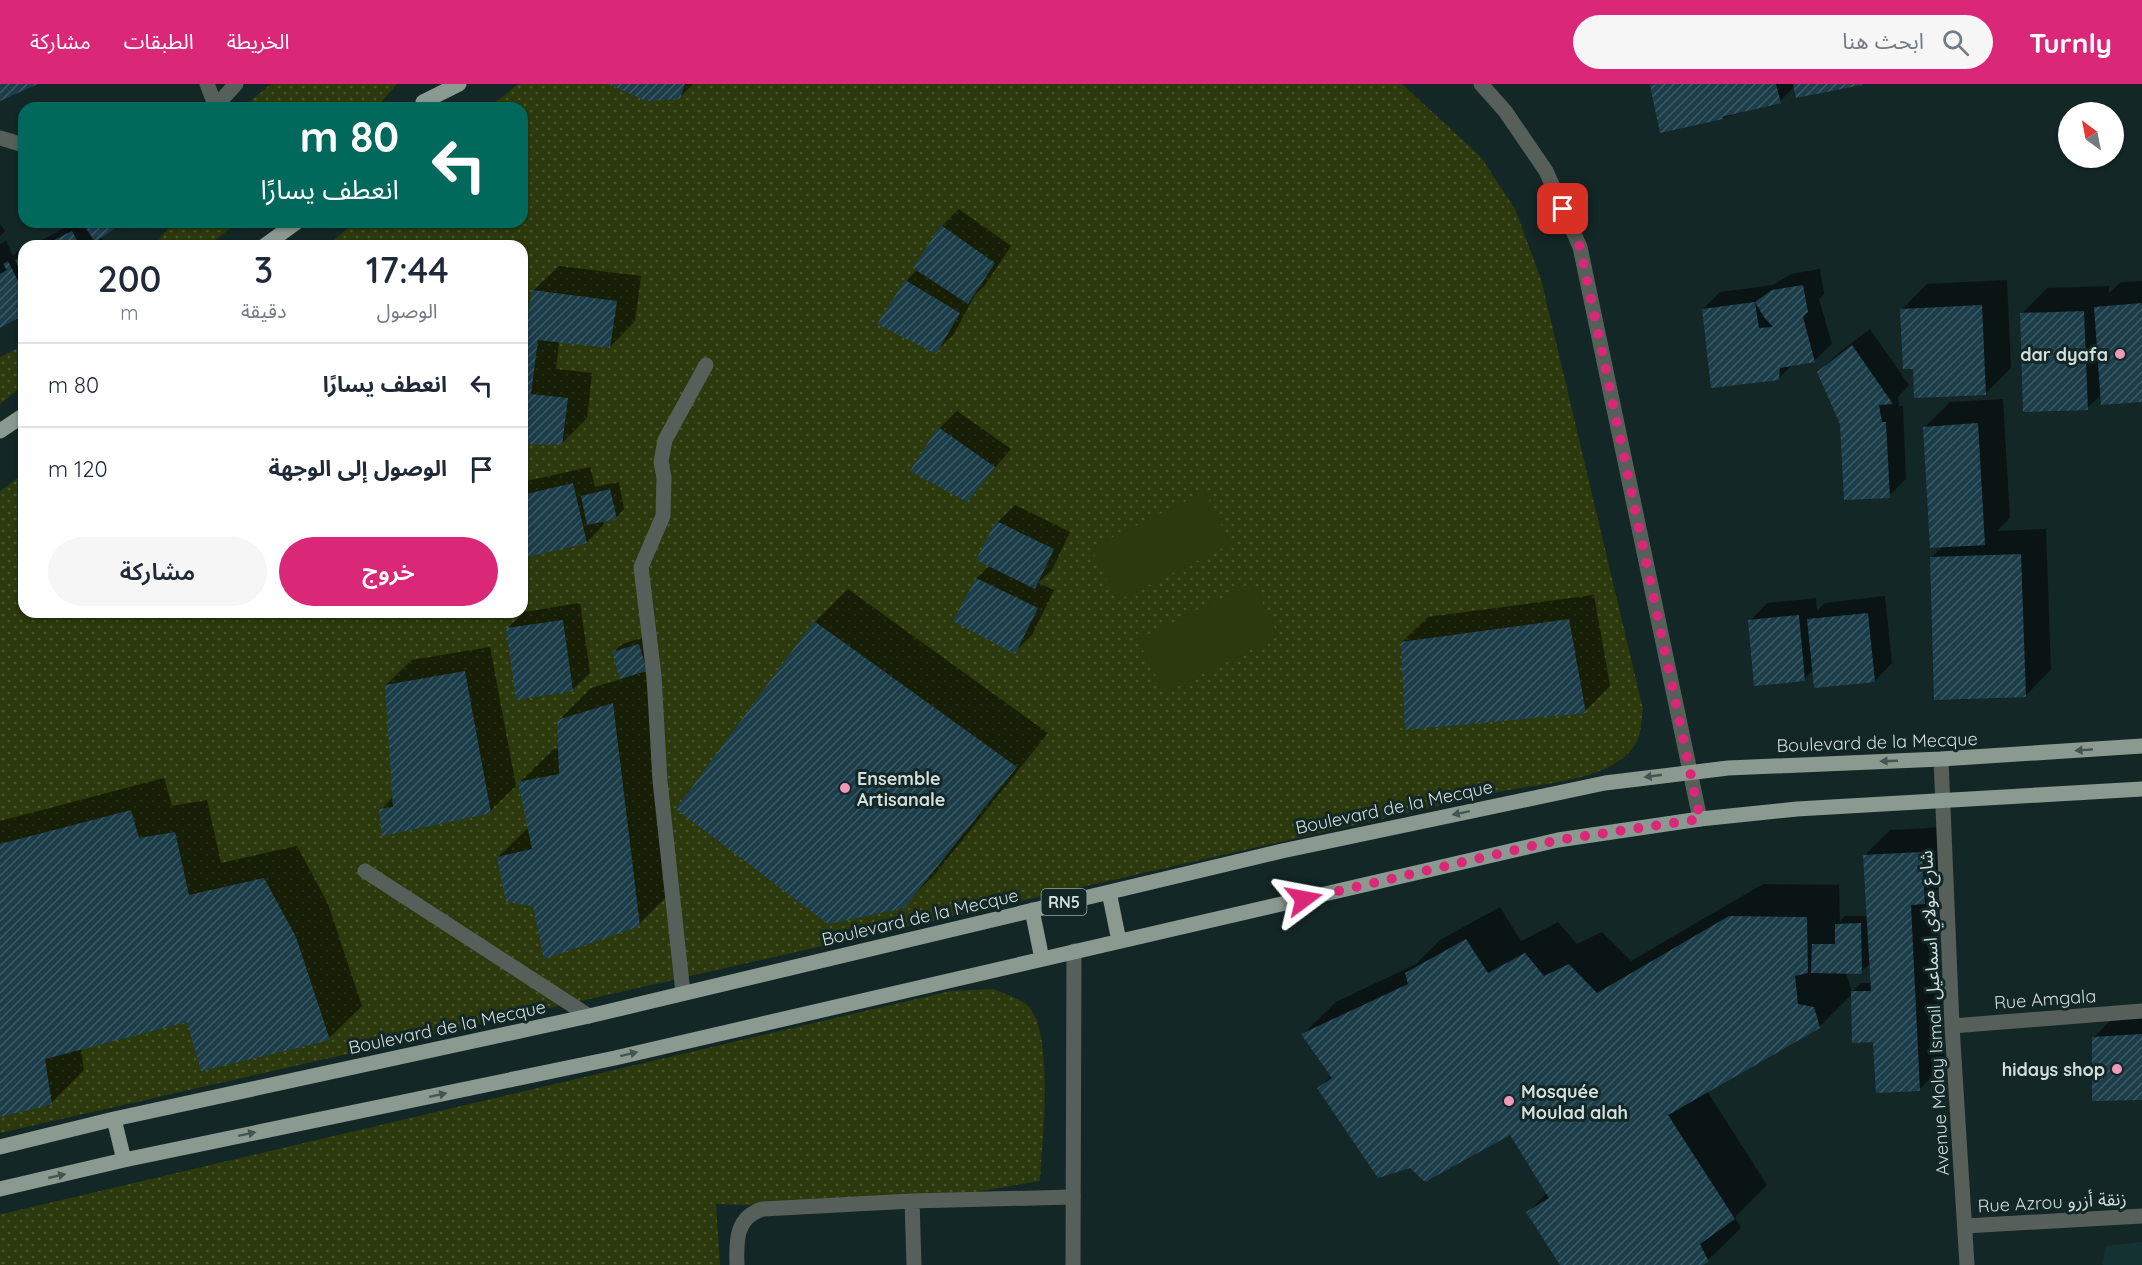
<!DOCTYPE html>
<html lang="ar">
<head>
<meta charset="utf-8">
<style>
	body { margin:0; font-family:Quicksand,"Noto Sans Arabic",sans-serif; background:#f6f6f7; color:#1f2937; direction:rtl; height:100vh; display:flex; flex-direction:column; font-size:22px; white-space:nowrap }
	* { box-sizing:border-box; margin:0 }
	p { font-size:20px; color:#747a83 }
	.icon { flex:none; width:33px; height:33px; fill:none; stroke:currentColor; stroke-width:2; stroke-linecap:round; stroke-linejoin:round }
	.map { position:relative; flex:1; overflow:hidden; direction:ltr }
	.details { position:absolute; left:18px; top:156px; width:510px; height:378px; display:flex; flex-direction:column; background:#fff; border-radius:18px; box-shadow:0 2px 4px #0004; direction:rtl }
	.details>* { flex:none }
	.guide { position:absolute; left:18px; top:18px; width:510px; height:126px; border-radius:18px; box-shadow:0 2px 4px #0004; direction:rtl; background:#00695c; color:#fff; overflow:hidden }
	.needle { width:39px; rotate:328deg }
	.controls { position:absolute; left:2058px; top:18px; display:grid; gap:12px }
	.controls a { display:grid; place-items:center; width:66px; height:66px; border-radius:50%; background:#fff; box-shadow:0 2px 4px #0004; font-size:30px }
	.pin { position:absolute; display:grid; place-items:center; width:51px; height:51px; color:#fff; margin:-26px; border-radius:12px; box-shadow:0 3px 9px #0006 }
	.me { position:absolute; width:66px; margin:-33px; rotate:77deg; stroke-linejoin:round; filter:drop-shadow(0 0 4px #0008) }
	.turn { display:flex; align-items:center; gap:21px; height:126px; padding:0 30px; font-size:27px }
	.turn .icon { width:78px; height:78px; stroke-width:2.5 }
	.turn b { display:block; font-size:42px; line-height:51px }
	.eta { display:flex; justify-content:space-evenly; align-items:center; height:102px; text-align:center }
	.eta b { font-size:36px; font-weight:600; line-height:42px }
	.cta { display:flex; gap:12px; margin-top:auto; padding:12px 30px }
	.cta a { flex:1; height:69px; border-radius:36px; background:#db2777; color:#fff; font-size:24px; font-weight:600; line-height:69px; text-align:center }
	.cta a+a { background:#f6f6f7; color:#1f2937 }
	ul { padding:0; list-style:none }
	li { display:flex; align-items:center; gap:18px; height:84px; padding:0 30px; border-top:2px solid #e0e1e3 }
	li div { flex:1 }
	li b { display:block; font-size:22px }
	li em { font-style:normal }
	header { display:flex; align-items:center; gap:36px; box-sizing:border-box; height:84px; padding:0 30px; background:#db2777; color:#fff }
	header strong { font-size:28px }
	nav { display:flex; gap:33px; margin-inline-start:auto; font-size:21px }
	.search { width:420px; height:54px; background:#f6f6f7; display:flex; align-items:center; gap:15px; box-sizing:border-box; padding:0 21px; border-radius:33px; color:#747a83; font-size:22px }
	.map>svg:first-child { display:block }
	.built { fill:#143231 }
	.park { fill:url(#park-dots) }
	.pitch { fill:#2b390c }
	.shadow { fill:#0007; fill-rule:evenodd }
	.building { fill:url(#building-hatch); fill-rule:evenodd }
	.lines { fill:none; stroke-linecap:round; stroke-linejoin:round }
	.service { stroke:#575f5a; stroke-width:15 }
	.minor { stroke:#575f5a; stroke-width:15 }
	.tertiary { stroke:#575f5a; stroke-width:15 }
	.primary { stroke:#8b9a90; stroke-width:15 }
	.oneway { fill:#435550 }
	.route { stroke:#db2777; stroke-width:10; stroke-dasharray:0 18 }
	.poi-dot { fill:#ef9ab8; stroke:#132726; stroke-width:2 }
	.labels { text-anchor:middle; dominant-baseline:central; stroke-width:6; stroke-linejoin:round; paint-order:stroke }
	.shield { fill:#132726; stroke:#99a8a7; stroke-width:1.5 }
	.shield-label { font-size:16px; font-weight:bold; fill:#d3dfde }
	.poi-label { font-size:18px; font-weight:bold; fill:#d3dfde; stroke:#132726; text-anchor:end }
	.street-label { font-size:18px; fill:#d3dfde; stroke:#132726 }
</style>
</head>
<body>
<header>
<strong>Turnly</strong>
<div class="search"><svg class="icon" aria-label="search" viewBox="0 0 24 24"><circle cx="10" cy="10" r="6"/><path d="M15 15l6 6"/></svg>ابحث هنا</div>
<nav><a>الخريطة</a><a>الطبقات</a><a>مشاركة</a></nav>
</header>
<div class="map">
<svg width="2142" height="1181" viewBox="0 0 2142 1181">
	<defs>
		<pattern id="park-dots" width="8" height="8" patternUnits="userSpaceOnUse" patternTransform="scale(1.5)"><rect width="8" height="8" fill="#2b390c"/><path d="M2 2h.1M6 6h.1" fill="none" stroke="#49552f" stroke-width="1.8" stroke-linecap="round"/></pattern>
		<pattern id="building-hatch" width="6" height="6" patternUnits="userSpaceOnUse" patternTransform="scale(1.5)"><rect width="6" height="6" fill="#1c3e4b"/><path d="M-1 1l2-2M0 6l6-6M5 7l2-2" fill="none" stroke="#3c5964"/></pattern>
	</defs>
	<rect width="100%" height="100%" fill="#132726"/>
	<path class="built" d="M2142,1158V1181H2103L2105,1162Z"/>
	<path class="park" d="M271,0H397L376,24H242Z
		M518,0H1402L1481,73L1515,125L1541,195L1643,625C1641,634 1642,648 1637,657C1617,696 1546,699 1508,706L0,1049V407L24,389V528H522V162H327L355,138H522V24H488Z
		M173,138H239L207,162H154Z
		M24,261V301L0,320V273Z
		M994,905C1004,910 1019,914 1027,921C1055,945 1042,1061 1040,1097L875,1125L716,1120L720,1181H0V1131L2,1130L950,907Z"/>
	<path class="pitch" d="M1205,408L1231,460L1117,517L1091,464Z
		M1253,499L1279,552L1164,609L1138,556Z"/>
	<path class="shadow" d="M612,0H693L679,14Z
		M1653,0H1858L1795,2L1780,17L1723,34L1661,47Z
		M959,125L1011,162L985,201L975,211L953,251L935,268L879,240L906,197L918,185L942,142Z
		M75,138H121L101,152L105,162H31Z
		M0,140L5,147L0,152Z
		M6,157L13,172L24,162V229L0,242V160Z
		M559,182L641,192L635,237L610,263L559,257L556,285L592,289L587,334L562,359H522V277L533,207Z
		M1820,185L1824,210L1819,215L1832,260L1814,277L1792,281L1778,295L1703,225L1720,208L1773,201L1791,190Z
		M2007,196L2011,284L1985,310L1915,283L1902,225L1927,200Z
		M2142,197V316L2102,310L2087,324L2022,230L2047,204L2109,202V209L2121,198Z
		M1870,245L1909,301L1898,313L1899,322H1903L1906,395L1889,412L1842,340L1819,288L1836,271Z
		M2003,315L2010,434L1997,447L2046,445L2051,586L2025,612L1931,474L1944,461L1925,343L1950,318Z
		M957,327L1011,365L967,416L912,387L940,344Z
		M590,383L595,403L619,398L624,425L616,434L603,436L604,440L587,458L522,473V398Z
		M1015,421L1070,448L1052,486L1038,499L1054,506L1032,551L1014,568L977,494L990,481L998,438Z
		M848,505L1048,649L936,789L903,822L815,538Z
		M1594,511L1610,602L1585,627L1402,558L1428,533Z
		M1885,512L1892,579L1875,597L1813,586L1804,595L1750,537L1767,519L1816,514L1817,527L1825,519Z
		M580,519L590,589L572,606L507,545L524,528Z
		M648,552L645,586L672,807L639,840L534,820L498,773L529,743L520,698L553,666L559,664L558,637L591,604L622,595L614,568L622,560Z
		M490,563L516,702L490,727L381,726L393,713L386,601L412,576Z
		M164,694L172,722L207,716L221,779L297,762L328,820L362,922L329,954L202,985L188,936L81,964L84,986L51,1019L0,1031V737Z
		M1947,743L1950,793L1936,807L1945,980L1920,1005L1875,955L1852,910L1819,943L1707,1007L1767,1101L1735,1133L1741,1144L1708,1176L1699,1181H1562L1528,1128L1547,1109L1510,1049L1319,1004L1332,991L1303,950L1336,918L1416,880L1440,856L1500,823L1521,857L1558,838L1577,860L1602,848L1631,877L1763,800L1839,801L1840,837L1845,832H1868L1865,771L1890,746ZM1871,879L1872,899H1861L1852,908L1846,888H1861Z
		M2142,934V1015L2094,953L2111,936Z"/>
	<path class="building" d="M0,0H38L0,17Z
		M609,0H685L680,15L646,17Z
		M1657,0H1776L1781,19L1722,33L1723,35L1660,49L1650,1Z
		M1793,0H1862V1L1796,14Z
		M86,138H124L95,158L83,140Z
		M941,141L995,179L968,220L913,184Z
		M72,147L80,162H42Z
		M24,171V194L15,176Z
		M8,177L24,209V231L0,244V190L7,186L3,180Z
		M905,196L960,229L936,270L877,240Z
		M1803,201L1808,228L1803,233L1815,278L1780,284L1779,296L1711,304L1702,225L1755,218L1772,206ZM1755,218L1764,233L1773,243L1759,244Z
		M532,206L617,217L610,264L538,256L531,310L568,314L562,361L522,360V268Z
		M2142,219V318L2101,321L2094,223Z
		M1982,221L1986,311L1914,314L1913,285H1903L1900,225Z
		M2084,227L2088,326L2023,328L2020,229Z
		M1852,261L1893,320L1879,321L1882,338H1886L1890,414L1844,416L1840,340L1817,288Z
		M1978,339L1985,461L1930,464L1923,343Z
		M938,343L995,383L967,418L910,387Z
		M573,399L587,459L522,474V411Z
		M610,405L617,435L587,441L581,412Z
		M996,437L1054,465L1035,505L976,476Z
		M2021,470L2026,613L1934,616L1930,473Z
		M976,494L1038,524L1015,570L953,537Z
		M1868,529L1875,598L1814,604L1807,535Z
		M1799,531L1805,597L1754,602L1748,536Z
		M1569,535L1586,629L1405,646L1401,558Z
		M563,536L573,607L516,616L506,544Z
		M814,537L1017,683L904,824L828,840L676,725Z
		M639,560L647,587L620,595L612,568Z
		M465,587L491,729L382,752L379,725L393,723L385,601Z
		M613,619L640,842L544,875L533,822L506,818L497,773L532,765L518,698L559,690L557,636Z
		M131,726L139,754L175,748L189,811L264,794L296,853L330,956L201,987L187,938L45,975L52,1020L0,1033V760Z
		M1922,768L1925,820L1911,821L1920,1007L1876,1009L1873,958L1852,959L1851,907H1871L1863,771Z
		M1729,832L1807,833L1808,889L1795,892L1798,920L1814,923L1820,944L1668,1031L1735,1135L1700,1160L1709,1178L1703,1181H1560L1526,1128L1549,1114L1510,1051L1425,1098L1410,1084L1378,1094L1317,1004L1332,994L1301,950L1408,900L1405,889L1466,855L1488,889L1525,869L1544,892L1569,880L1597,909Z
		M1861,839L1862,890L1811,889L1812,860H1835V840Z
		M2142,950V1016L2092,1017V953Z"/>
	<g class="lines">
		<path class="service" d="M365,787L589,932
			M683,909L660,697L654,592L641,483L663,432L664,393L661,378L665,356L706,281"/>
		<path class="minor" d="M207,0L216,23
			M1481,0L1505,27L1546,87L1580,163L1700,735
			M214,24L236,0
			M0,54L24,61
			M1952,942L2142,927
			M912,1117L914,1181
			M1965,1142L2142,1132
			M737,1181C736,1156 736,1133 763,1125L912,1117L1073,1113"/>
		<path class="tertiary" d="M1941,675L1952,942L1967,1181
			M1073,1181L1074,867"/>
		<path class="primary" d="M423,18L459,0
			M264,162L297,138
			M0,347L24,331
			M1109,808L1119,857
			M1032,826L1042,875
			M114,1035L124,1076
			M0,1063L114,1035L589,932L1282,767L1605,699L1728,684L1941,675L2142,662
			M0,1105L124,1076L615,974L1558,756L1700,735L1797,725L2142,705"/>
	</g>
	<defs><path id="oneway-solid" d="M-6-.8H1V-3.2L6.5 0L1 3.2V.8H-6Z" transform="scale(1.5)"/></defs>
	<g class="oneway">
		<use href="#oneway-solid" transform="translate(2084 666) rotate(176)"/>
		<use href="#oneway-solid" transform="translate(1889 677) rotate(178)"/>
		<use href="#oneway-solid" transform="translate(1653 692) rotate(172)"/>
		<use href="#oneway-solid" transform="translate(1461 729) rotate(168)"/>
		<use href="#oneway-solid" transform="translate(629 970) rotate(-14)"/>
		<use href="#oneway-solid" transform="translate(438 1011) rotate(-12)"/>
		<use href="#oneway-solid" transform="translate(247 1050) rotate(-12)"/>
		<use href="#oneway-solid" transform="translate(57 1092) rotate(-13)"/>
	</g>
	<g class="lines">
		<path class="route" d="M1304,815L1558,756L1700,735L1580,163L1563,125"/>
	</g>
	<g class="poi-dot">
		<circle cx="2120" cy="270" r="6"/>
		<circle cx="845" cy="704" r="6"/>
		<circle cx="2117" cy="985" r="6"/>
		<circle cx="1509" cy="1017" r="6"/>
	</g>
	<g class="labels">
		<rect class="shield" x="1041.5" y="805" width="45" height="26" rx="4.5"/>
		<g class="shield-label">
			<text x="1064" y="818">RN5</text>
		</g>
		<g class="poi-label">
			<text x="2108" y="270">dar dyafa</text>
			<text x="857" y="694" text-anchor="start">Ensemble<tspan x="857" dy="21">Artisanale</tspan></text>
			<text x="2105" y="985">hidays shop</text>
			<text x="1521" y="1007" text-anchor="start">Mosquée<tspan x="1521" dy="21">Moulad alah</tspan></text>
		</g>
		<g class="street-label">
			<text transform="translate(1877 658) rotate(-2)">Boulevard de la Mecque</text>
			<text transform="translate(1394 723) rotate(-12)">Boulevard de la Mecque</text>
			<text transform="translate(920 833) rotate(-13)">Boulevard de la Mecque</text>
			<text transform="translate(2045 915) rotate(-4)">Rue Amgala</text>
			<text transform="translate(1934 929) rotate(-93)">Avenue Molay Ismail شارع مولاي اسماعيل</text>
			<text transform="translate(447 943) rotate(-12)">Boulevard de la Mecque</text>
			<text transform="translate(2052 1118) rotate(-3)">Rue Azrou زنقة أزرو</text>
		</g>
	</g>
</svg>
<div class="controls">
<a><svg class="needle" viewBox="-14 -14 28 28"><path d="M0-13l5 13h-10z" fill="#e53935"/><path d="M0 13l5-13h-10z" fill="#747a83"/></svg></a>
</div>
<div class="pin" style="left:1563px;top:125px;background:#d93025"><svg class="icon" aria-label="arrive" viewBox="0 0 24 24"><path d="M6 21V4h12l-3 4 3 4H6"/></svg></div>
<svg class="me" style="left:1304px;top:815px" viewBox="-20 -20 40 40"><path d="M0-17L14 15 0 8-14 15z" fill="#db2777" stroke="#fff" stroke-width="4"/></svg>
<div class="guide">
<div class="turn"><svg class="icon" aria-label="left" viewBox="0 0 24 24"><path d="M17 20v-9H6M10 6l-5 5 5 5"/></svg><div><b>80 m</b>انعطف يسارًا</div></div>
</div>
<section class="details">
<div class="eta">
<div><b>17:44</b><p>الوصول</p></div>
<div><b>3</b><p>دقيقة</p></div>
<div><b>200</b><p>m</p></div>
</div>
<ul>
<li><svg class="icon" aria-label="left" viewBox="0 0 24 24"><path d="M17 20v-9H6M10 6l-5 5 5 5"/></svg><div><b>انعطف يسارًا</b></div><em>80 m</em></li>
<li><svg class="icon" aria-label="arrive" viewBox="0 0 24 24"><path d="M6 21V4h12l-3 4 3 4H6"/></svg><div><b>الوصول إلى الوجهة</b></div><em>120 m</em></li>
</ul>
<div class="cta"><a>خروج</a><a>مشاركة</a></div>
</section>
</div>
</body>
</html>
